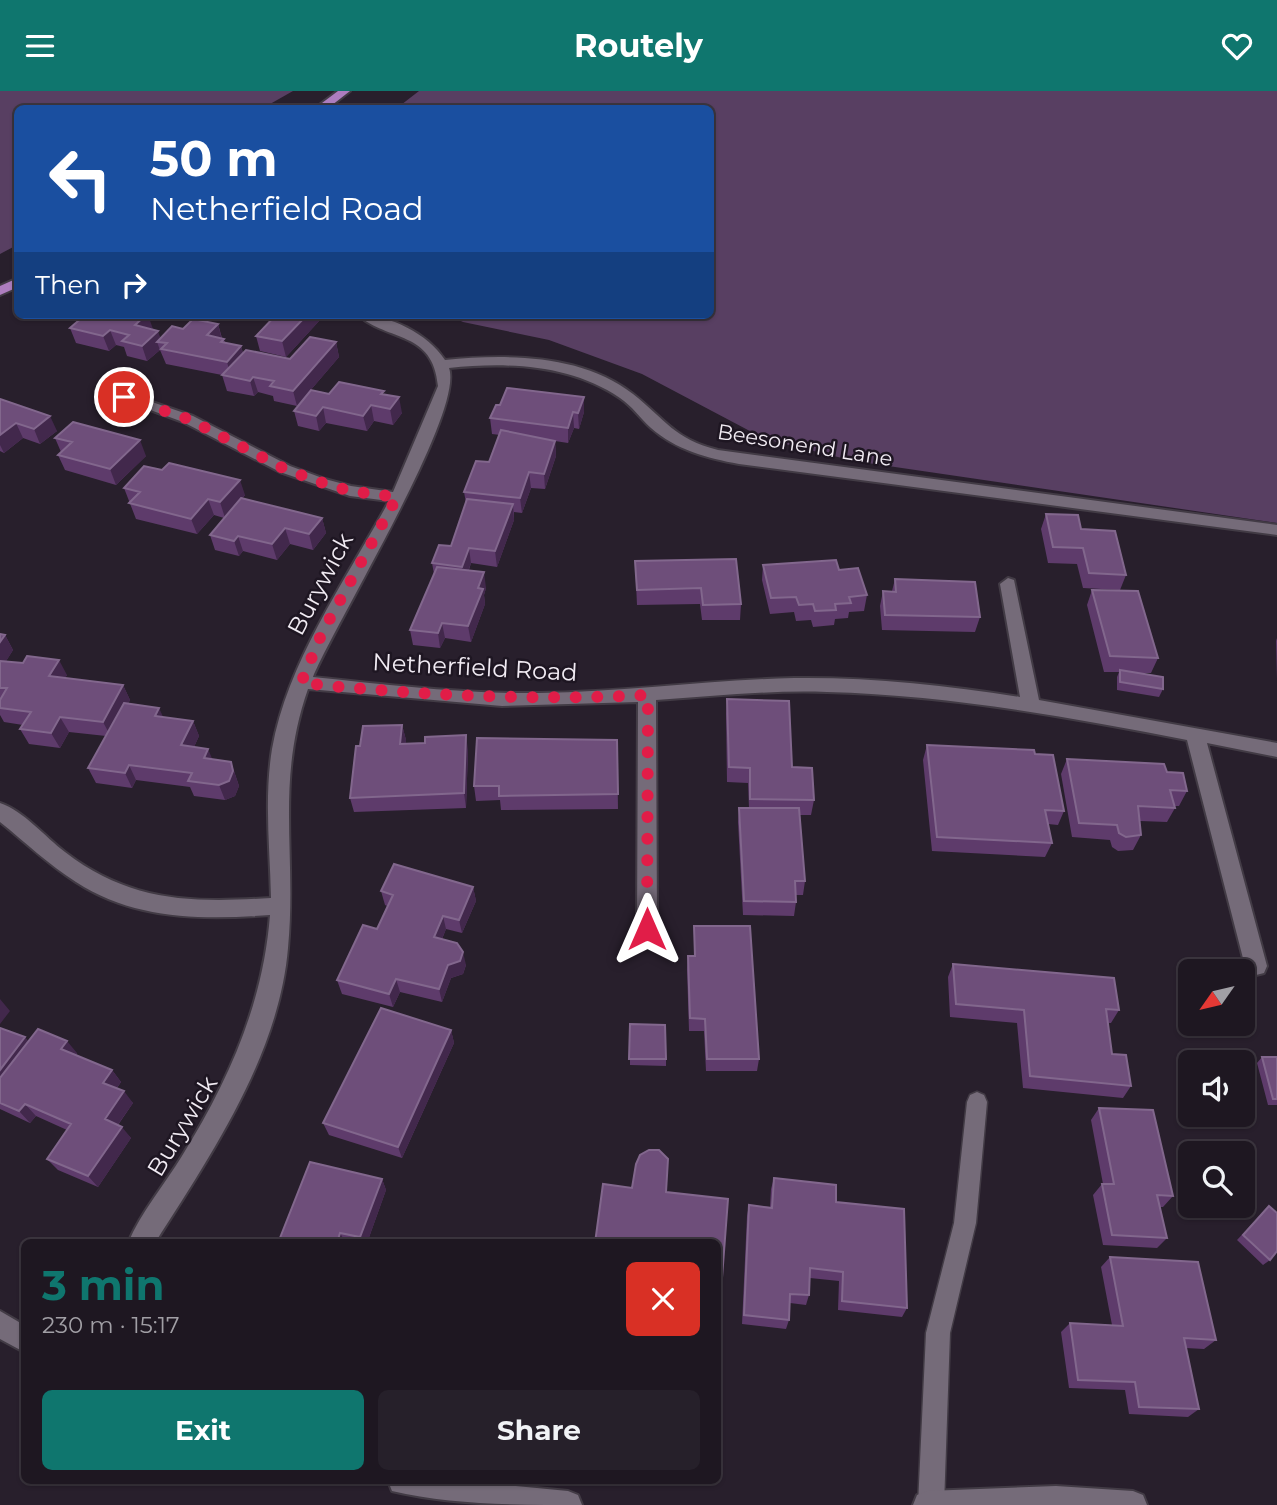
<!DOCTYPE html>
<html lang="en">
<head>
<meta charset="utf-8">
<style>
	body { margin:0; font-family:Montserrat,sans-serif; background:#26202a; color:#f1f3f6; height:100vh; display:flex; flex-direction:column; font-size:26px; white-space:nowrap }
	* { box-sizing:border-box; margin:0 }
	p { font-size:23px; color:#a19fa5 }
	.icon { flex:none; width:38px; height:38px; fill:none; stroke:currentColor; stroke-width:2; stroke-linecap:round; stroke-linejoin:round }
	.map { position:relative; flex:1; overflow:hidden }
	.panel { position:absolute; left:21px; top:1148px; width:700px; height:245px; display:flex; flex-direction:column; background:#1e1721; border-radius:10px; box-shadow:0 2px 5px #0004,0 0 0 2px #3c363f }
	.panel>* { flex:none }
	.hud { position:absolute; left:14px; top:14px; width:700px; height:214px; border-radius:10px; box-shadow:0 2px 5px #0004,0 0 0 2px #3c363f; background:#1a4fa0; color:#fff; overflow:hidden }
	.needle { width:46px; rotate:236deg }
	.tools { position:absolute; left:1178px; top:868px; display:grid; gap:14px }
	.tools a { display:grid; place-items:center; width:77px; height:77px; border-radius:10px; background:#1e1721; box-shadow:0 2px 5px #0004,0 0 0 2px #3c363f; font-size:35px }
	.pin { position:absolute; display:grid; place-items:center; width:60px; height:60px; color:#fff; margin:-30px; border:4px solid #fff; border-radius:50%; box-shadow:0 2px 7px #0007 }
	.me { position:absolute; width:77px; margin:-38px; rotate:0deg; stroke-linejoin:round; filter:drop-shadow(0 0 5px #0008) }
	.turn { display:flex; align-items:center; gap:24px; height:147px; padding:0 21px; font-size:32px }
	.turn .icon { width:91px; height:91px; stroke-width:2.5 }
	.turn b { display:block; font-size:49px; line-height:60px }
	.then { display:flex; align-items:center; height:66px; padding:0 21px; background:#0003; gap:14px; font-size:26px }
	.round { display:grid; place-items:center; flex:none; width:74px; height:74px; border-radius:10px; background:#26202a }
	.overview { display:flex; align-items:center; justify-content:space-between; height:119px; padding:0 21px }
	h1 { font-size:42px; font-weight:700; line-height:52px; color:#0f766e }
	.cta { display:flex; gap:14px; margin-top:auto; padding:14px 21px }
	.cta a { flex:1; height:80px; border-radius:10px; background:#0f766e; color:#fff; font-size:28px; font-weight:700; line-height:80px; text-align:center }
	.cta a+a { background:#26202a; color:#f1f3f6 }
	header { display:flex; justify-content:space-between; align-items:center; height:91px; padding:0 21px; background:#0f766e; color:#fff; font-size:32px; font-weight:700 }
	.map>svg:first-child { display:block }
	.green { fill:#583f62 }
	.lines { fill:none; stroke-linecap:round; stroke-linejoin:round }
	.service-casing { stroke:#423b45; stroke-width:3 }
	.minor-casing { stroke:#423b45; stroke-width:4 }
	.primary-casing { stroke:#423b45; stroke-width:4 }
	.service { fill:#756b79; fill-rule:evenodd }
	.minor { fill:#756b79; fill-rule:evenodd }
	.primary { fill:#ad7dbf; fill-rule:evenodd }
	.wall { fill:#5e3b6b }
	.shaded-wall { fill:#42284c }
	.building { fill:#6e4e7a; stroke:#82678d; stroke-width:2 }
	.route { stroke:#e11d48; stroke-width:12; stroke-dasharray:0 21.6 }
	.labels { text-anchor:middle; dominant-baseline:central; stroke-width:5; stroke-linejoin:round; paint-order:stroke }
	.far-street-label { font-size:21px; fill:#f1ebf3; stroke:#1e1622 }
	.street-label { font-size:24px; fill:#f1ebf3; stroke:#1e1622 }
</style>
</head>
<body>
<header><svg class="icon" aria-label="menu" viewBox="0 0 24 24"><path d="M4 6h16M4 12h16M4 18h16"/></svg>Routely<svg class="icon" aria-label="heart" viewBox="0 0 24 24"><path d="M12 20l-8-8c-3-5 5-10 8-4 3-6 11-1 8 4z"/></svg></header>
<div class="map">
<svg width="1277" height="1414" viewBox="0 0 1277 1414">
	<rect width="100%" height="100%" fill="#281f2c"/>
	<path class="green" d="M0,0H293L263,17L18,18L17,154L0,163Z
		M419,0H1277V432L854,370L765,348L642,283L549,249L463,231L448,224H710V18L397,17Z"/>
	<g class="lines">
		<g class="service-casing">
			<path id="service" d="M977,1001L984,1004L987,1011L976,1132L950,1242L944,1414H918L926,1242L954,1132L967,1011L970,1004Z"/>
		</g>
		<g class="minor-casing">
			<path id="minor" d="M358,224C390,224 427,242 445,269C507,263 582,263 633,303C666,329 674,348 718,359L1277,434V444L739,373C707,367 676,359 651,337C640,327 632,315 620,307C570,273 507,271 449,277C465,321 336,530 313,586C389,594 465,603 540,602C625,601 709,589 794,587C869,586 946,594 1020,606L1000,493L1008,487L1014,489L1039,609L1277,652V666L1207,652L1267,875L1264,882L1256,884L1248,882L1245,875L1187,649C1068,626 948,604 827,601C770,599 713,605 656,609L657,838L654,844L647,847L640,844L637,838L638,611L502,615L308,598C275,692 297,763 288,857C279,964 211,1064 155,1152H128C141,1121 165,1093 182,1065C229,989 263,913 270,824C203,829 134,829 76,791C49,774 25,751 0,731V712C24,720 45,746 65,761C130,811 191,812 271,807C270,758 264,708 272,658C288,569 346,489 389,410L350,405L280,381L183,331L96,299L98,296H108L193,325L290,375L325,388L351,395L393,401L438,295C433,239 388,251 358,224Z
				M0,1220L24,1234V1261L0,1248Z
				M388,1390H462L568,1400L578,1404L582,1414C520,1414 450,1414 392,1400Z
				M1056,1395L1133,1400L1143,1404L1147,1414H913L917,1404L927,1400Z"/>
		</g>
		<g class="primary-casing">
			<path id="primary" d="M338,0H350L327,18H314Z
				M18,187V196L0,204V195Z"/>
		</g>
		<use href="#service" class="service"/>
		<use href="#minor" class="minor"/>
		<use href="#primary" class="primary"/>
	</g>
	<path class="wall" d="M276,224H319L320,229L286,266L260,260L256,245Z
		M218,233L222,247L226,252L241,255L243,262L290,268L336,251L339,266L297,315L274,310L273,305L258,301L254,305L227,300L222,284L166,273L160,259L147,270L127,265L124,256L116,254L109,260L76,252L70,237L152,238L161,247L183,238Z
		M329,303H384L402,322L393,334L374,330L367,340L326,332L319,340L298,335L294,320Z
		M0,308L57,340L40,353L23,347L4,362L0,360Z
		M496,314L584,321L579,338L574,337L568,352L555,350L556,365L545,398L531,397L522,422L514,421V429L497,476L471,472L469,479L486,497L484,504L485,513L471,551L445,547L440,557L413,554L410,539L434,483L432,472L451,455L466,412L464,401L489,371L500,344L492,343L490,327Z
		M55,347L146,365L116,394L65,379L58,364L61,361Z
		M124,397L245,404L242,408L322,427L326,442L313,459L290,453L277,469L243,460L239,465L215,459L210,444L224,427L214,424L197,443L136,428Z
		M1046,423L1126,484L1120,499L1083,497L1077,473L1048,472L1041,438Z
		M635,470L741,513L740,529H702L700,513L637,514Z
		M763,474L839,479L867,504L864,520L849,521L848,527L835,528L834,534L813,536L811,529L796,530L794,521L770,523L762,489Z
		M895,488L980,526L975,541L882,539L880,515L883,500H892Z
		M1092,499L1158,567L1151,582H1137L1163,598L1159,606L1117,599V586L1119,581H1104L1087,514Z
		M0,543L5,544L13,559L6,570L67,584L65,587L123,594L130,609L128,613L163,626L193,630L199,645L194,656L213,669L231,671L239,695L235,705L225,709L194,705L190,696L136,689L132,697L96,692L88,677L106,645L69,641L60,657L29,653L20,638L23,634L4,631L0,624Z
		M1277,547V588L1276,550Z
		M727,608L792,676L814,709L811,724H800L805,790L803,804H796V811L794,825L743,824L738,731L739,717H749L748,692L727,691L726,623Z
		M402,634L406,649L405,653L468,659L466,717L354,721L350,707L360,655Z
		M617,649L618,718L501,719L500,709L476,710L474,695Z
		M927,654L1035,663L1064,720L1058,734L1048,733L1052,752L1045,766L932,760L923,669Z
		M1067,668L1167,681L1187,700L1179,715H1174L1175,717L1167,731L1140,730L1141,744L1133,759L1118,760L1112,756L1110,749L1072,746L1061,683Z
		M473,796L476,810L462,842L446,838L442,848L466,874L463,883L451,887L442,911L400,901L393,916L342,903L337,889L377,838L387,815L385,814L381,800Z
		M694,835L759,968L757,980H706L704,940H689L687,878L688,865H694Z
		M953,873L1119,919L1111,932H1108L1112,963L1131,995L1123,1007L1023,997L1017,932L950,926L948,886Z
		M630,933L666,968V975L630,974Z
		M0,937L25,946L28,951L77,962L76,964L112,979L121,991L117,997L133,1012L118,1034L131,1047L98,1096L58,1079L47,1068L67,1039L36,1025L30,1032L0,1018Z
		M451,939L454,952L402,1067L329,1044L323,1032Z
		M1262,966H1277V1014H1268L1257,972Z
		M1099,1017L1173,1105L1163,1116H1160L1167,1147L1157,1157L1103,1154L1093,1104L1102,1093H1103L1091,1029Z
		M649,1059H659L668,1068L666,1101L728,1108L719,1209H718V1152H595L603,1093L632,1097L636,1073L640,1064Z
		M774,1087L836,1111L907,1217L902,1226L838,1219L839,1190L810,1187L809,1204L806,1214L790,1212L789,1229L786,1238L742,1233L747,1125L749,1114L770,1116L771,1098Z
		M382,1088L386,1099L367,1152H278Z
		M1269,1115L1270,1169L1263,1174L1237,1149Z
		M1110,1166L1216,1249L1204,1258L1186,1257L1199,1318L1188,1326L1129,1323L1125,1299L1069,1297L1061,1241L1070,1232L1112,1234L1101,1176Z"/>
	<path class="shaded-wall" d="M146,224H148L153,238L135,234Z
		M307,224H319L320,229L286,266L282,250Z
		M218,233L222,249L207,244Z
		M110,239L116,254L109,260L103,245Z
		M158,240L162,252L157,251L160,259L147,270L142,255Z
		M336,251L339,266L297,315L293,300Z
		M241,255L245,271L231,286L227,271Z
		M253,286L258,301L254,305L250,290Z
		M399,306L402,322L393,334L390,318Z
		M584,306V321L579,338L578,322Z
		M371,314L374,330L367,340L363,325Z
		M323,316L326,332L319,340L316,325Z
		M573,321L574,337L568,352V337Z
		M50,325L57,340L40,353L34,338Z
		M16,332L23,347L4,362L0,354V344Z
		M140,349L146,365L116,394L110,378Z
		M555,350L556,365L545,398L544,383Z
		M529,381L531,397L522,422L520,407Z
		M240,389L245,404L225,427L220,411Z
		M208,408L214,424L197,443L191,428Z
		M513,413L514,429L497,476L495,460Z
		M322,427L326,442L313,459L309,443Z
		M285,437L290,453L277,469L272,453Z
		M238,445L243,460L239,465L234,450Z
		M469,457L471,472L464,491L462,476Z
		M484,481L486,497L484,504L485,513L471,551L468,535L478,497Z
		M442,532L445,547L440,557L438,542Z
		M5,544L13,559L0,580V551Z
		M59,569L67,584L57,600L49,585Z
		M123,594L130,609L111,646L103,631Z
		M159,617L166,632L155,625Z
		M60,626L69,641L60,657L51,642Z
		M193,630L199,645L188,669L181,654Z
		M402,634L406,649L404,668L400,653Z
		M466,644L468,659L466,717L464,702Z
		M208,658L214,672L204,667Z
		M231,671L239,695L235,705L225,709L219,694Z
		M129,674L136,689L132,697L125,682Z
		M473,796L476,810L462,842L459,829Z
		M443,825L446,838L437,860L434,846Z
		M463,861L466,874L463,883L451,887L442,911L439,898L448,874Z
		M396,888L400,901L393,916L389,903Z
		M0,908L10,920L0,933Z
		M451,939L454,952L402,1067L398,1056Z
		M25,946L35,959L0,1006V979Z
		M67,950L77,962L71,970L61,958Z
		M112,979L121,991L112,1004L103,992Z
		M124,1000L133,1012L114,1039L105,1028Z
		M25,1013L36,1025L30,1032L19,1020Z
		M122,1036L131,1047L98,1096L88,1085Z
		M382,1088L386,1099L367,1152H363L360,1146Z
		M340,1142L346,1152H337Z"/>
	<path class="building" d="M85,224H146L135,234L158,240L142,255L122,250L129,244L110,239L103,245L70,237Z
		M276,224H307L282,250L256,245Z
		M193,228L218,233L207,244L224,248L221,251L241,255L227,271L161,258L167,252L157,251L172,235L183,238Z
		M310,246L336,251L293,300L270,295L274,290L253,286L250,290L222,284L246,259L290,268Z
		M339,291L384,300L381,303L399,306L390,318L371,314L363,325L323,316L316,325L294,320L311,299L329,303Z
		M507,297L584,306L578,322L573,321L568,337L490,327L496,314H500Z
		M0,308L50,325L34,338L16,332L0,344Z
		M73,331L140,349L110,378L58,364L72,351L55,347Z
		M501,339L555,350L544,383L529,381L520,407L464,401L476,370L489,371Z
		M169,372L240,389L220,411L208,408L191,428L129,412L140,401L124,397L144,375L162,379Z
		M241,407L322,427L309,443L285,437L272,453L238,445L234,450L210,444Z
		M467,408L513,413L495,460L469,457L462,476L432,472L439,454L451,455Z
		M1046,423L1078,424L1081,438L1115,440L1126,484L1089,482L1083,457L1053,456Z
		M736,468L741,513L703,514L701,497L637,499L635,470Z
		M836,469L839,479L858,477L867,504L849,506L851,512L835,513L836,519L815,520L813,513L799,514L796,506L771,507L763,474Z
		M437,476L484,481L478,497L483,498L468,535L442,532L438,542L410,539Z
		M895,488L975,491L980,526L885,524L883,500L896,501Z
		M1092,499L1138,500L1158,567L1110,565Z
		M0,543L5,544L0,551Z
		M27,565L59,569L49,585L123,594L103,631L60,626L51,642L20,638L31,621L0,617V609L7,597H0V570L23,572Z
		M1120,579L1163,586V598L1120,591Z
		M727,608L789,610L792,676L812,677L814,709L750,708V677L729,676Z
		M124,612L159,617L155,625L193,630L181,654L208,658L204,667L231,671L233,680L229,690L219,694L188,690L192,682L129,674L125,682L88,677Z
		M402,634L400,653L425,652V646L466,644L464,702L350,707L356,655H360L363,635Z
		M477,647L617,649L618,703L499,705V695H474Z
		M927,654L1034,659L1035,663L1053,664L1064,720L1045,719L1052,752L937,746Z
		M1067,668L1164,673L1167,681L1183,682L1187,700L1170,699L1175,717L1138,715L1141,744L1126,746L1119,742L1117,734L1079,732Z
		M739,717H799L805,790H795L796,811L744,810Z
		M394,773L473,796L459,829L443,825L434,846L457,852L463,861L460,870L448,874L439,898L396,888L389,903L337,889L363,834L377,838L393,804L381,800Z
		M694,835H750L759,968H707L705,928L690,927L688,865H695Z
		M953,873L1114,887L1119,919L1106,918L1112,963L1126,964L1131,995L1030,985L1024,919L956,913Z
		M381,917L451,939L398,1056L323,1032Z
		M630,933L665,934L666,968H629Z
		M0,937L25,946L0,979Z
		M38,938L67,950L61,958L112,979L103,992L124,1000L105,1028L122,1036L88,1085L47,1068L71,1033L25,1013L19,1020L0,1012V987Z
		M1262,966H1277V1008H1273Z
		M1099,1017L1153,1019L1173,1105L1157,1104L1167,1147L1112,1144L1102,1093H1114Z
		M649,1059H659L668,1068L666,1101L728,1108L721,1200H718V1152H595L603,1093L632,1097L636,1073L640,1064Z
		M310,1071L382,1088L360,1146L340,1142L337,1152H278Z
		M774,1087L836,1094V1111L904,1118L907,1217L842,1210L843,1181L810,1177L809,1204L790,1203L789,1229L744,1224L749,1114L772,1117Z
		M1269,1115L1277,1122V1160L1270,1169L1243,1144Z
		M1110,1166L1198,1171L1216,1249L1184,1247L1199,1318L1139,1316L1135,1291L1078,1289L1070,1232L1123,1235Z"/>
	<g class="lines">
		<path class="route" d="M124,306L188,328L285,378L320,391L350,400L397,406L322,542L301,592C417,604 531,610 648,604L647,838"/>
	</g>
	<g class="labels">
		<g class="far-street-label">
			<text transform="translate(805 354) rotate(9)">Beesonend Lane</text>
		</g>
		<g class="street-label">
			<text transform="translate(320 493) rotate(-62)">Burywick</text>
			<text transform="translate(475 576) rotate(3)">Netherfield Road</text>
			<text transform="translate(182 1035) rotate(-59)">Burywick</text>
		</g>
	</g>
</svg>
<div class="tools">
<a><svg class="needle" viewBox="-14 -14 28 28"><path d="M0-13l5 13h-10z" fill="#e53935"/><path d="M0 13l5-13h-10z" fill="#a19fa5"/></svg></a>
<a><svg class="icon" aria-label="sound" viewBox="0 0 24 24"><path d="M4 9h4l5-4v14l-5-4H4zM17 9q2 3 0 6"/></svg></a>
<a><svg class="icon" aria-label="search" viewBox="0 0 24 24"><circle cx="10" cy="10" r="6"/><path d="M15 15l6 6"/></svg></a>
</div>
<div class="pin" style="left:124px;top:306px;background:#d93025"><svg class="icon" aria-label="arrive" viewBox="0 0 24 24"><path d="M6 21V4h12l-3 4 3 4H6"/></svg></div>
<svg class="me" style="left:647px;top:838px" viewBox="-20 -20 40 40"><path d="M0-17L14 15 0 8-14 15z" fill="#e11d48" stroke="#fff" stroke-width="4"/></svg>
<div class="hud">
<div class="turn"><svg class="icon" aria-label="left" viewBox="0 0 24 24"><path d="M17 20v-9H6M10 6l-5 5 5 5"/></svg><div><b>50 m</b>Netherfield Road</div></div>
<div class="then">Then<svg class="icon" aria-label="right" viewBox="0 0 24 24"><path d="M7 20v-9h11M14 6l5 5-5 5"/></svg></div>
</div>
<section class="panel">
<div class="overview"><div><h1>3 min</h1><p>230 m · 15:17</p></div><a class="round" style="background:#d93025;color:#fff"><svg class="icon" aria-label="close" viewBox="0 0 24 24"><path d="M6 6l12 12M18 6L6 18"/></svg></a></div>
<div class="cta"><a>Exit</a><a>Share</a></div>
</section>
</div>
</body>
</html>
